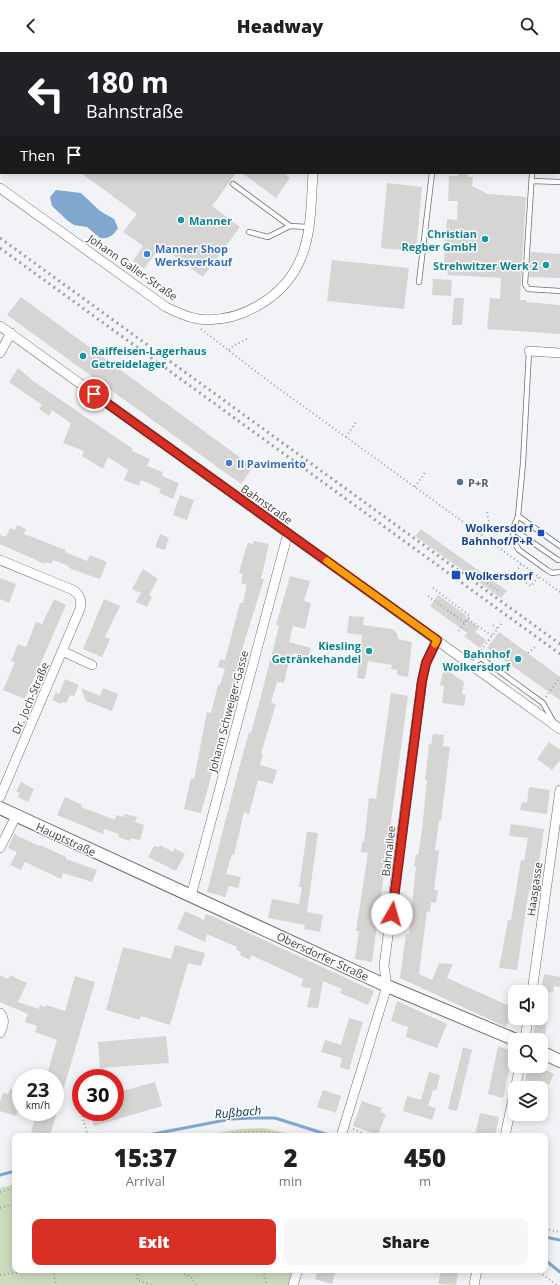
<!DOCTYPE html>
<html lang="en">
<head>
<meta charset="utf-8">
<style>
	body { margin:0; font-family:"Open Sans",sans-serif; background:#f6f6f6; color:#202124; height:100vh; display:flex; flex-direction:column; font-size:15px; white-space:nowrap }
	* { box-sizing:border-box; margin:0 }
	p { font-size:13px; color:#757577 }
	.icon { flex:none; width:22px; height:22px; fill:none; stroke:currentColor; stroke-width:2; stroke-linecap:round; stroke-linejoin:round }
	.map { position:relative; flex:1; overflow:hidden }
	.sheet { position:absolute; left:12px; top:1081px; width:536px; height:140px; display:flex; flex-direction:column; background:#fff; border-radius:8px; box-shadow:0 2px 10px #0003 }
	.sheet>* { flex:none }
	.hud { position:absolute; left:0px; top:0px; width:560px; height:122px; box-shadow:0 2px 10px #0003; background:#202124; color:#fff; overflow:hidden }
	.tools { position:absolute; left:508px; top:933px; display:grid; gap:8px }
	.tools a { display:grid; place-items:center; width:40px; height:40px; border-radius:8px; background:#fff; box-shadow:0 2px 10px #0003; font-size:20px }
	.speed { position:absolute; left:12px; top:1017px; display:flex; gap:8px; font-size:20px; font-weight:700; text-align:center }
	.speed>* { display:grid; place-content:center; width:52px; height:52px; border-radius:50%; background:#fff; box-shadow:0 2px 10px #0003; line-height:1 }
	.speed small { font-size:10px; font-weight:400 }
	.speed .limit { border:6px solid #d22; background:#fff; color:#111 }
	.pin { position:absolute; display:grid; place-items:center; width:34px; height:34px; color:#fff; margin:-17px; border:2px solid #fff; border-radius:50%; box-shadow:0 1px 4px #0007 }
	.me { position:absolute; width:44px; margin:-22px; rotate:7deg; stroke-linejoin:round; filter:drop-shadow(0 0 3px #0008) }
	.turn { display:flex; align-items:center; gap:14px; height:84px; padding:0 20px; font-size:18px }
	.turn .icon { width:52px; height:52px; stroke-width:2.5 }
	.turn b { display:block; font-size:28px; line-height:34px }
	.then { display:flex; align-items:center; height:38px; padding:0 20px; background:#0003; gap:8px; font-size:15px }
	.eta { display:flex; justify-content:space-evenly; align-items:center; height:68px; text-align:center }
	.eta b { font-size:24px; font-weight:800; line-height:28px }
	.button { display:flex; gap:8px; margin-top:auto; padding:8px 20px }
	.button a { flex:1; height:46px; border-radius:8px; background:#d93025; color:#fff; font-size:16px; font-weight:800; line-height:46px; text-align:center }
	.button a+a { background:#f6f6f6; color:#202124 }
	header { display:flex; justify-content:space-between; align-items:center; height:52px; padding:0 20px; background:#fff; font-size:18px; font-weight:800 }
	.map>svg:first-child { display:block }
	.green { fill:#ccddbd }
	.water { fill:#80a8cf }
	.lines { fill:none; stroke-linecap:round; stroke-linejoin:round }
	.stream { stroke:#80a8cf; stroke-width:3 }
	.building { fill:#d7d5d3 }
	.lane-casing { stroke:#6e6f71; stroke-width:6 }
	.street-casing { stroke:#6e6f71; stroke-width:10 }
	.secondary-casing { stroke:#6e6f71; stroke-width:14 }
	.path { stroke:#a1a1a3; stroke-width:2; stroke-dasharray:1 3; stroke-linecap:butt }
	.lane { stroke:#fff; stroke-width:4.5 }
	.street { stroke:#fff; stroke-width:9 }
	.secondary { stroke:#fff; stroke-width:12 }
	.rail { stroke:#9e9fa1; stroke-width:3; stroke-dasharray:2 4; stroke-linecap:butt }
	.route-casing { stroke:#8d1f18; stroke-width:10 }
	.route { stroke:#d93025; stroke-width:7 }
	.slow { stroke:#f59e0b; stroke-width:7 }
	.culture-dot { fill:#0f9aa8; stroke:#fff; stroke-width:1.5 }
	.shop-dot { fill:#3f7fe0; stroke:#fff; stroke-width:1.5 }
	.service-dot { fill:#5c6f8a; stroke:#fff; stroke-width:1.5 }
	.transit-dot { fill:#1a4fb4; stroke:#fff; stroke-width:1.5 }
	.labels { text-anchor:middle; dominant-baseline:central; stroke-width:3; stroke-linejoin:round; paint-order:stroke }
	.culture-label { font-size:11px; font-weight:bold; fill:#0d838f; stroke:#fff; text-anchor:end }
	.shop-label { font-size:11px; font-weight:bold; fill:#366cbe; stroke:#fff; text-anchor:start }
	.street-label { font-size:11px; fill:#3d3d3e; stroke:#fff }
	.service-label { font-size:11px; font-weight:bold; fill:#4e5e75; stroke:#fff; text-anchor:start }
	.transit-label { font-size:11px; font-weight:bold; fill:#164399; stroke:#fff; text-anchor:end }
	.water-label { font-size:12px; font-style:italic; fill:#002f53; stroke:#fff }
</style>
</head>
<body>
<header><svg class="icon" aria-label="back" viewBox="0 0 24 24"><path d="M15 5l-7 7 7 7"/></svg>Headway<svg class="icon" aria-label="search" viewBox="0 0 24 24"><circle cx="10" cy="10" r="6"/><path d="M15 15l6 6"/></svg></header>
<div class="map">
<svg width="560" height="1233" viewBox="0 0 560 1233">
	<rect width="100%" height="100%" fill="#f2f3f6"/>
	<path class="green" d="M264,1076L302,1084H201L239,1077Z
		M15,1132V1218H293L288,1233H0V1136Z"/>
	<path class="water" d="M56,138L81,141L100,159L114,167L118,176C114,183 109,187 100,186L87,175L74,173L68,169L52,154L50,145Z"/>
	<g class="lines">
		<path class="stream" d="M143,1084L231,1067L253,1066H275L332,1084
			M0,1123L15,1119
			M545,1185L560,1188
			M545,1208L560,1220"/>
	</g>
	<path class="building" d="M81,121H236L212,154L240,175L203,225L161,194L144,217L133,209L143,194L123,180L137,162Z
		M242,121H284L290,126L276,146Z
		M461,121H466L469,125H473L472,134L488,142L526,145L520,248H526V250L560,253V282L487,277L490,246L500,247L501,226L448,223L444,210L447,167L457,168L458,149H448L449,124H457Z
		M387,131L422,135L416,199L381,196Z
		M531,200L560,202V226L529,225Z
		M332,208L409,216L404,257L327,249Z
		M433,227L452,228L451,244L432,243Z
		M21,245L253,415L241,432L7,263Z
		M454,246H464L462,273H452Z
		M18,316L33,329L133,397L132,399L150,407L147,414L163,420L162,424L179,431L173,447L159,441L161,437L141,428L139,434L124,428L128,418L108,405L103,417L82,404L84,399L63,391L71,371L52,358L49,364L39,357L42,353L9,330Z
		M180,443L194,448L187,468L173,463Z
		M17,473L26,477L24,482L66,498L65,500L87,509L90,503L107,510L100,527L71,517L68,515L69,514L53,508L52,512L45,510V512L0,492V483L6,485L10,476L15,478Z
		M421,477L507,539L501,546L415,484Z
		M160,482L169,486L165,498L155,495Z
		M254,489L269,492L261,527H264L244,591L230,650L226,649L222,672H224L222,682L219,681L215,702L217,703L201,761L184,757L191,726L194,727L207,660L211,661L218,633H220L225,617L218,615L220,607L225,608L240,551H243L247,533L241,531L243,522L239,521L245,499L248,491L253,492Z
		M143,517L158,527L149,543L152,545L147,555L136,550L141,541L132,537Z
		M290,524L310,529L304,549L311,551L305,577L293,574L289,590L311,596L308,605L293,601L291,610L289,609L284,631L277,630L271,651L276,652L261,701L263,702L260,713L277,718L273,732L258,728L249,762L244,760L234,803L232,802L226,822L241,825L238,836L229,834L225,845L207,840L238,720L249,680L251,681L262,640L279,574L276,573Z
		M0,526L16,532L9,551L0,547Z
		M438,543L467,564L466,566L479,576L475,580L486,588L480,596L464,584L467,581L430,554Z
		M54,547L66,553L25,647L3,638L15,610L11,609L18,592L26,595L36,570L42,572Z
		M104,547L120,554L105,585L110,587L102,605L83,597Z
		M349,564L364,565L363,573L392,577L397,581L398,587L412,590L408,625L397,623V618L391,617L392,613L368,609L365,627L357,626L362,583L347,581Z
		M499,580L560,625V648L487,596Z
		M444,616L464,630L462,642L466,643L464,654L442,651L444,634L440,633Z
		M65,627L79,633L74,644L70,643L66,651L62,650L61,652L52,648L56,640L59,642Z
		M81,636L100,644L103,636L118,642L112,659L86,649Z
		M391,641L408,644L372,910L355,907L359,879H356L368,801L361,800L362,790H364L369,746L376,747Z
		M433,682L444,683L443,694L450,695L441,769H439L435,798L439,799L434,838H438L436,851L431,850L430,860L427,859L419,922L432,928L439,911L453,912L447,926L514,956L506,975L400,926L406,882H409L416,815H414L416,802L418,803L422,778L427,728H425L429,692L431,693Z
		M549,690L560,698V708L552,718L537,707Z
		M21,730L34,737L28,750L18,745L20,741L16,739Z
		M529,735L550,738L547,762L520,758L522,750L527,751Z
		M65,745L82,753L81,755L115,768L116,763L124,765L125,762L137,765L135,770L144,773L140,788L131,786L130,789L118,785L119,782L104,777L103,782L57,763Z
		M511,772L544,777L539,811H536L532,839L529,838L517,918L499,916L508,868H511L521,808L524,809L528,786L509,784Z
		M307,780L318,781L307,860L323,863L320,880L304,877L305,873L268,866L272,847L299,852L302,835H299Z
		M14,782L39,794L40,793L66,805V807L97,818L92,830L63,821L61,827L25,810L21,818L10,813L17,800L8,796Z
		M160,793L173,800L174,796L185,802L176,819L148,805L154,794L159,795Z
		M185,859L204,868L206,862L212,864L374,939L368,953L340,941L342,937L323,929L318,956L307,955L311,936L301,935L303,927L251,903L250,908L240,903L241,900L236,898L237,895L207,882L205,890L177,877Z
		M175,893L205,901L201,914L188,911L170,973L141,964L140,968L106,958L123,895L171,907Z
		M544,922L560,925V935L554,934L553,941L541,939Z
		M0,923L8,927L10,923L27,931L18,950L39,957L40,953L45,955L46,953L65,959L75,924L95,930L57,1059H55V1026H46L57,988L35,980L37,974L25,970L28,962L0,950Z
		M397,949L447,972L437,996L406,985L408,975L391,969Z
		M349,966L363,970L349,1018L340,1015L342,1006L321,1000L325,988L341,993Z
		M536,966H547L544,989L533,984Z
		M166,984L169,1011L100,1016L98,990Z
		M498,994L513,1000L503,1046L488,1042Z
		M463,995L472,998L457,1059L448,1057Z
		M528,1014H540L539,1021H541L543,1017L554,1022L549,1033L544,1030L542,1033L536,1030L535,1032L525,1029Z
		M429,1020L440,1023L436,1039L433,1038L428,1054L436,1056L432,1068L403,1059L407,1044L421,1048Z
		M155,1030L162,1054L94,1074L90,1060H115V1041Z
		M10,1037L21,1040V1049L16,1064L0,1059V1049L3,1041L8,1042Z
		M323,1038L341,1044L336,1061L317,1055Z
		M362,1049L382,1056L380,1060L386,1062L378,1083L353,1074Z
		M37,1060H57L50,1084L31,1080Z
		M480,1061L499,1065L495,1084H475Z
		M318,1218H336L332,1232L315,1227Z
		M441,1218L458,1221L456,1233L438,1232Z"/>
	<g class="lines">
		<g class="lane-casing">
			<path id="lane" d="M441,0V1
				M559,6H560
				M559,52H560
				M0,68L1,67
				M532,121L525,232L528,237L560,239
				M532,129L560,130
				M233,132L290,174L308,175
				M249,180L268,185L290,174
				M419,230L432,121
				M529,299L523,411L518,464L513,477V488L519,498L547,518L552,521L560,520
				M518,464L560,494
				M513,477L558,508H560
				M472,612L481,606L543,651L553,669"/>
		</g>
		<g class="street-casing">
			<path id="street" d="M298,0V1
				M559,90H560
				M0,136L166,255C176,260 186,265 198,267C240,272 285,245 301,206C312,180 311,148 313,121
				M0,274L560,677
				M529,299L560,301
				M0,301L11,281
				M0,508L73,538C80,543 82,548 80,557L0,745
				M62,599L92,613
				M0,796L16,764
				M191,844L288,481
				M532,940L560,738
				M0,961C6,968 3,974 0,981
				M525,988L528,966
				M342,1081L387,934L384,914L422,629L426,611L437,588
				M505,1084L520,1014
				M293,1233L298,1218
				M474,1233L477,1218"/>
		</g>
		<g class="secondary-casing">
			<path id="secondary" d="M0,756L387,934L516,988
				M541,1000L560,1009"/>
		</g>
		<path class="path" d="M201,277L267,328L560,540
			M229,298L233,294L249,286
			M346,385L356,370
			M415,435L426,419
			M480,482L489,470L487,460
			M516,520L521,512
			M481,526L500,540
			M526,531L531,534L539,524
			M433,536L470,564L458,580
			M428,544L465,571
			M468,567L492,584
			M493,573L498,577
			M481,598L502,571
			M528,601L535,595
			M546,645L560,625
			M75,1040L81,1060
			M81,1060L88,1084
			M353,1077L368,1084
			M217,1084C241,1079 265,1077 289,1084
			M0,1140L15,1136
			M0,1156L15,1152
			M545,1177L560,1180
			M53,1218L56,1233
			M138,1218L137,1228L154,1233
			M177,1218L190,1224L196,1233
			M263,1218L267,1233
			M536,1218L557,1233
			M0,1223L41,1218"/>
		<use href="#lane" class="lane"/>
		<use href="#street" class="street"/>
		<use href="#secondary" class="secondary"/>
		<path class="rail" d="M0,186L560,592
			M0,196L560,602"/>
	</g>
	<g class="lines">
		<g class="route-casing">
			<path id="route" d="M94,342L437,588L426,611L422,629L392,862"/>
		</g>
		<use href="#route" class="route"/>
		<path class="slow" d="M327,509L437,588L435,592"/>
	</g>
	<g class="culture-dot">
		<circle cx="181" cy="168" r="4"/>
		<circle cx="485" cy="187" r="4"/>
		<circle cx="546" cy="213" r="4"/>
		<circle cx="83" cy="304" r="4"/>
		<circle cx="369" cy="599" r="4"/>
		<circle cx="518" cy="607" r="4"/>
	</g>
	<g class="shop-dot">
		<circle cx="147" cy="202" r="4"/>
		<circle cx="229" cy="411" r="4"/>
	</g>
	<circle class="service-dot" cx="460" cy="430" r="4"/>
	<g class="transit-dot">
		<rect x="537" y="477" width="8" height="8" rx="2"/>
		<rect x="451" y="518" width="10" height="10" rx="2"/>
	</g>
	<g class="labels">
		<g class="culture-label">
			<text x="189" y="168" text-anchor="start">Manner</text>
			<text x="477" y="181">Christian<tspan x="477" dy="13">Regber GmbH</tspan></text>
			<text x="538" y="213">Strehwitzer Werk 2</text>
			<text x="91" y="298" text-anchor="start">Raiffeisen-Lagerhaus<tspan x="91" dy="13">Getreidelager</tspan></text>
			<text x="361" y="593">Kiesling<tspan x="361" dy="13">Getränkehandel</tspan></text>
			<text x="510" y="601">Bahnhof<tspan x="510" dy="13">Wolkersdorf</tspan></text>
		</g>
		<g class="shop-label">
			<text x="155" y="196">Manner Shop<tspan x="155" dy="13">Werksverkauf</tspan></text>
			<text x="237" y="411">Il Pavimento</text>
		</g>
		<g class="street-label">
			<text transform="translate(133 215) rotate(35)">Johann Galler-Straße</text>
			<text transform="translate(267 452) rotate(35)">Bahnstraße</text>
			<text transform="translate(30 646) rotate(-67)">Dr. Joch-Straße</text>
			<text transform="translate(228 659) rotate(-75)">Johann Schweiger-Gasse</text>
			<text transform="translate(66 787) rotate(25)">Hauptstraße</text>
			<text transform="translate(388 799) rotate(-83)">Bahnallee</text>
			<text transform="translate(534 837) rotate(-82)">Haasgasse</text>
			<text transform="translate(323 904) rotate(25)">Obersdorfer Straße</text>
		</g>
		<g class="service-label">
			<text x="468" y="430">P+R</text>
		</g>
		<g class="transit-label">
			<text x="533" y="475">Wolkersdorf<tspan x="533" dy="13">Bahnhof/P+R</tspan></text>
			<text x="465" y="523" text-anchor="start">Wolkersdorf</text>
		</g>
		<g class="water-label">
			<text transform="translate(238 1060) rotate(-5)">Rußbach</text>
		</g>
	</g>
</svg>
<div class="tools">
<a><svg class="icon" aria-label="sound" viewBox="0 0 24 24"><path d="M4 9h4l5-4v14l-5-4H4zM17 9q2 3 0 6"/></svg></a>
<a><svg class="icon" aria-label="search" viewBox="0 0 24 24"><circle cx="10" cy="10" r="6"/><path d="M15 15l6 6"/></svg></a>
<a><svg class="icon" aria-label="layers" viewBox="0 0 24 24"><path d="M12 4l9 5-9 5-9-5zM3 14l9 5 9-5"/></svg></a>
</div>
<div class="speed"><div>23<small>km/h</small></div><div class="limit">30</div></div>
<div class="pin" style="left:94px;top:342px;background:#d93025"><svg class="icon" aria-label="arrive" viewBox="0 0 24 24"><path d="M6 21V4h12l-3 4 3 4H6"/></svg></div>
<svg class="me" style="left:392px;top:862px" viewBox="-20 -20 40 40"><circle r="19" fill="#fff"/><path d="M0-13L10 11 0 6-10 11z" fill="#d93025"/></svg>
<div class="hud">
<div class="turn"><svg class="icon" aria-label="left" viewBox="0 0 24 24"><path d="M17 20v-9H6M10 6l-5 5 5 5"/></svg><div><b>180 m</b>Bahnstraße</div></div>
<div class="then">Then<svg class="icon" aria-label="arrive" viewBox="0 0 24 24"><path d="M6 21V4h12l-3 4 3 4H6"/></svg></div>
</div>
<section class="sheet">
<div class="eta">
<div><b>15:37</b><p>Arrival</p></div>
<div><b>2</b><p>min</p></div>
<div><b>450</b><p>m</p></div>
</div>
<div class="button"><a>Exit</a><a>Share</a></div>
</section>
</div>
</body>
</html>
